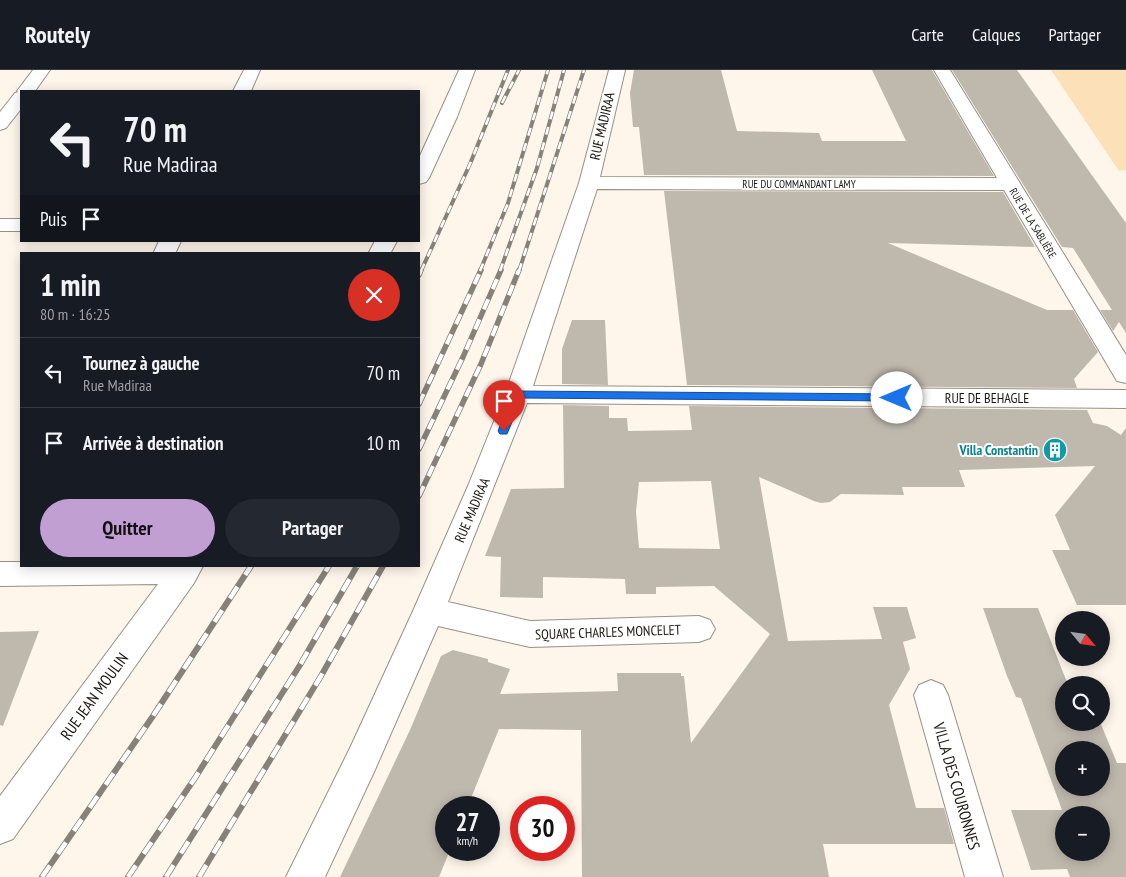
<!DOCTYPE html>
<html lang="fr">
<head>
<meta charset="utf-8">
<style>
	body { margin:0; font-family:"PT Sans Narrow",sans-serif; background:#242831; color:#f1f3f6; height:100vh; display:flex; flex-direction:column; font-size:19px; white-space:nowrap }
	* { box-sizing:border-box; margin:0 }
	p { font-size:16px; color:#9ea1a6 }
	.icon { flex:none; width:28px; height:28px; fill:none; stroke:currentColor; stroke-width:2; stroke-linecap:round; stroke-linejoin:round }
	.map { position:relative; flex:1; overflow:hidden }
	.panel { position:absolute; left:20px; top:182px; width:400px; height:315px; display:flex; flex-direction:column; background:#171b24; border-radius:0px; box-shadow:0 2px 12px #0003 }
	.panel>* { flex:none }
	.top-card { position:absolute; left:20px; top:20px; width:400px; height:152px; border-radius:0px; box-shadow:0 2px 12px #0003; background:#171b24; color:#f1f3f6; overflow:hidden }
	.needle { width:32px; rotate:119deg }
	.buttons { position:absolute; left:1055px; top:541px; display:grid; gap:10px }
	.buttons a { display:grid; place-items:center; width:55px; height:55px; border-radius:50%; background:#171b24; box-shadow:0 2px 12px #0003; font-size:25px }
	.speed { position:absolute; left:435px; top:726px; display:flex; gap:10px; font-size:25px; font-weight:700; text-align:center }
	.speed>* { display:grid; place-content:center; width:65px; height:65px; border-radius:50%; background:#171b24; box-shadow:0 2px 12px #0003; line-height:1 }
	.speed small { font-size:12px; font-weight:400 }
	.speed .limit { border:8px solid #d22; background:#fff; color:#111 }
	.pin { position:absolute; display:grid; place-items:center; width:42px; height:42px; color:#fff; margin:-51px -21px; border-radius:50% 50% 50% 0; rotate:-45deg; box-shadow:0 0 5px #0007 }
	.pin .icon { rotate:45deg }
	.me { position:absolute; width:55px; margin:-28px; rotate:270deg; stroke-linejoin:round; filter:drop-shadow(0 0 4px #0008) }
	.turn { display:flex; align-items:center; gap:18px; height:105px; padding:0 20px; font-size:22px }
	.turn .icon { width:65px; height:65px; stroke-width:2.5 }
	.turn b { display:block; font-size:35px; line-height:42px }
	.then { display:flex; align-items:center; height:48px; padding:0 20px; background:#0003; gap:10px; font-size:19px }
	.round { display:grid; place-items:center; flex:none; width:52px; height:52px; border-radius:26px; background:#242831 }
	.overview { display:flex; align-items:center; justify-content:space-between; height:85px; padding:0 20px }
	h1 { font-size:30px; font-weight:700; line-height:38px }
	.button { display:flex; gap:10px; margin-top:auto; padding:10px 20px }
	.button a { flex:1; height:58px; border-radius:30px; background:#c19fd3; color:#111; font-size:20px; font-weight:700; line-height:58px; text-align:center }
	.button a+a { background:#242831; color:#f1f3f6 }
	ul { padding:0; list-style:none }
	li { display:flex; align-items:center; gap:15px; height:70px; padding:0 20px; border-top:1px solid #363941 }
	li div { flex:1 }
	li b { display:block; font-size:19px }
	li em { font-style:normal }
	header { display:flex; align-items:center; gap:30px; box-sizing:border-box; height:70px; padding:0 25px; background:#171b24; border-bottom:1px solid #363941 }
	header strong { font-size:24px }
	nav { display:flex; gap:28px; margin-inline-start:auto; font-size:18px }
	.map>svg:first-child { display:block }
	.green { fill:#fce0b7 }
	.building { fill:#bfb8ad; fill-rule:evenodd }
	.lines { fill:none; stroke-linecap:round; stroke-linejoin:round }
	.minor-casing { stroke:#979085; stroke-width:2 }
	.minor { fill:#fff; fill-rule:evenodd }
	.rail-far2-casing { stroke:#868179; stroke-width:4 }
	.rail-far1-casing { stroke:#868179; stroke-width:5.5 }
	.rail-casing { stroke:#868179; stroke-width:6 }
	.rail-far2 { stroke:#fff; stroke-width:2.5; stroke-dasharray:8; stroke-linecap:butt }
	.rail-far1 { stroke:#fff; stroke-width:4; stroke-dasharray:11; stroke-linecap:butt }
	.rail { stroke:#fff; stroke-width:4.5; stroke-dasharray:14; stroke-linecap:butt }
	.route { fill:#1a73e8; stroke:#114b97 }
	.labels { text-anchor:middle; dominant-baseline:central; stroke-width:4; stroke-linejoin:round; paint-order:stroke }
	.far-street-label { font-size:11px; fill:#1a1713; stroke:#fff }
	.street-label { font-size:14px; fill:#1a1713; stroke:#fff }
	.culture-label { font-size:14px; font-weight:bold; fill:#0d838f; stroke:#fff; text-anchor:end }
	.near-street-label { font-size:16px; fill:#1a1713; stroke:#fff }
</style>
</head>
<body>
<header>
<strong>Routely</strong>
<nav><a>Carte</a><a>Calques</a><a>Partager</a></nav>
</header>
<div class="map">
<svg width="1126" height="807" viewBox="0 0 1126 807">
	<rect width="100%" height="100%" fill="#fef6ea"/>
	<path class="green" d="M1051,0H1126V100L1119,101Z"/>
	<path class="building" d="M634,0H721L737,61L819,63L822,71H906L872,0H932L994,106L644,105L639,57H633L630,23Z
		M952,0H1017L1126,153V263L1119,252L1113,261L1100,240H1112L1073,178L1062,177Z
		M664,121L1003,122L1035,177L888,173L1047,240H1073L1098,282L1074,309L1077,318L687,315Z
		M572,250H605L608,315L562,314V279Z
		M563,335L609,336V348H627L628,361L692,360L689,336L1087,340L1093,353L1107,356L1121,365L1126,358V535H1077L1052,480H1070L1055,445L1095,396L959,400L965,417H902L904,425L841,424L830,432L821,433L814,431L759,407L788,571L882,569L873,537H907L916,568L903,572L910,599L889,635L916,738H944L954,774H823L829,807H582L581,660L499,659L467,738H446V780H450L439,807H340L410,660L441,586L453,580L488,589V592L510,599L500,624L618,621L617,603H681V606H684L691,673L770,564L714,516L656,517V524H626L625,509L543,507V528L500,527L501,487L485,486L511,419L564,418ZM711,411L720,479L639,478L636,442L639,412Z
		M983,538H1038L1068,615H1064V652H1100L1117,693H1126V807H1070L1067,799L1031,800L1011,740H1062L1021,628L1016,627L1007,606ZM1064,680H1101V718H1064ZM1064,745H1101V782H1064Z
		M39,561L3,656L0,655V562Z"/>
	<g class="lines">
		<g class="minor-casing">
			<path id="minor" d="M33,0H50L35,21H21V39L6,58L0,60V42L15,23L18,22L17,21Z
				M244,0H260L251,21H233Z
				M459,0H475L457,47L429,108L426,112L419,114V88Z
				M609,0H625L600,107L997,108L934,0H950L1126,285V313L1117,311L1004,120L597,119L533,316L1126,320V338L527,333L448,532L530,551L699,546L710,550L715,559L710,568L699,572L530,577L438,556L374,702L325,807H286L350,678L413,541L468,416L505,324L579,113Z
				M0,149H21V161H0Z
				M159,171H181L175,184H153Z
				M375,171H397L390,184H368Z
				M0,492H21V496H203L194,513L13,769L0,774V726L158,514L0,516Z
				M931,610L943,615L948,625L1003,807H965L914,625L919,615Z"/>
		</g>
		<use href="#minor" class="minor"/>
		<g class="rail-far2-casing">
			<path id="rail-far2" d="M502,33L519,0
				M421,201L470,94L508,0
				M480,201L508,133L548,0
				M500,201L537,98L564,0
				M519,201L584,0"/>
		</g>
		<g class="rail-far1-casing">
			<path id="rail-far1" d="M419,205L421,200
				M419,334L481,200
				M419,379L463,287L501,200
				M419,426L481,294L519,200"/>
		</g>
		<g class="rail-casing">
			<path id="rail" d="M42,807L153,646L251,496
				M128,807L195,708L329,496
				M166,807L300,595L357,496
				M199,807L321,606L383,496"/>
		</g>
		<use href="#rail-far2" class="rail-far2"/>
		<use href="#rail-far1" class="rail-far1"/>
		<use href="#rail" class="rail"/>
	</g>
	<path class="route" d="M518,321L897,324L902,328L897,331L522,328L507,364H500L498,361L513,324Z"/>
	<defs>
		<g id="building-disc" transform="scale(1.25)"><circle r="9.5" fill="#0f9aa8" stroke="#fff"/><path d="M-4-6H4V6H1V3H-1V6H-4ZM-2.5-4.3h1.7v1.8h-1.7ZM.8-4.3h1.7v1.8H.8ZM-2.5-1h1.7V.8h-1.7ZM.8-1h1.7V.8H.8Z" fill="#fff"/></g>
	</defs>
	<g fill-rule="evenodd">
		<use href="#building-disc" x="1055" y="380"/>
	</g>
	<g class="labels">
		<g class="far-street-label">
			<text x="799" y="114">RUE DU COMMANDANT LAMY</text>
			<text transform="translate(1033 153) rotate(59)">RUE DE LA SABLIÈRE</text>
		</g>
		<g class="street-label">
			<text transform="translate(602 56) rotate(-77)">RUE MADIRAA</text>
			<text x="987" y="328">RUE DE BEHAGLE</text>
			<text transform="translate(472 440) rotate(-67)">RUE MADIRAA</text>
			<text transform="translate(608 562) rotate(-2)">SQUARE CHARLES MONCELET</text>
		</g>
		<g class="culture-label">
			<text x="1038" y="380">Villa Constantin</text>
		</g>
		<g class="near-street-label">
			<text transform="translate(94 626) rotate(-54)">RUE JEAN MOULIN</text>
			<text transform="translate(957 716) rotate(74)">VILLA DES COURONNES</text>
		</g>
	</g>
</svg>
<div class="buttons">
<a><svg class="needle" viewBox="-14 -14 28 28"><path d="M0-13l5 13h-10z" fill="#e53935"/><path d="M0 13l5-13h-10z" fill="#9ea1a6"/></svg></a>
<a><svg class="icon" aria-label="search" viewBox="0 0 24 24"><circle cx="10" cy="10" r="6"/><path d="M15 15l6 6"/></svg></a>
<a>+</a>
<a>−</a>
</div>
<div class="speed"><div>27<small>km/h</small></div><div class="limit">30</div></div>
<div class="pin" style="left:504px;top:361px;background:#d93025"><svg class="icon" aria-label="arrive" viewBox="0 0 24 24"><path d="M6 21V4h12l-3 4 3 4H6"/></svg></div>
<svg class="me" style="left:897px;top:328px" viewBox="-20 -20 40 40"><circle r="19" fill="#fff"/><path d="M0-13L10 11 0 6-10 11z" fill="#1a73e8"/></svg>
<div class="top-card">
<div class="turn"><svg class="icon" aria-label="left" viewBox="0 0 24 24"><path d="M17 20v-9H6M10 6l-5 5 5 5"/></svg><div><b>70 m</b>Rue Madiraa</div></div>
<div class="then">Puis<svg class="icon" aria-label="arrive" viewBox="0 0 24 24"><path d="M6 21V4h12l-3 4 3 4H6"/></svg></div>
</div>
<section class="panel">
<div class="overview"><div><h1>1 min</h1><p>80 m · 16:25</p></div><a class="round" style="background:#d93025;color:#fff"><svg class="icon" aria-label="close" viewBox="0 0 24 24"><path d="M6 6l12 12M18 6L6 18"/></svg></a></div>
<ul>
<li><svg class="icon" aria-label="left" viewBox="0 0 24 24"><path d="M17 20v-9H6M10 6l-5 5 5 5"/></svg><div><b>Tournez à gauche</b><p>Rue Madiraa</p></div><em>70 m</em></li>
<li><svg class="icon" aria-label="arrive" viewBox="0 0 24 24"><path d="M6 21V4h12l-3 4 3 4H6"/></svg><div><b>Arrivée à destination</b></div><em>10 m</em></li>
</ul>
<div class="button"><a>Quitter</a><a>Partager</a></div>
</section>
</div>
</body>
</html>
